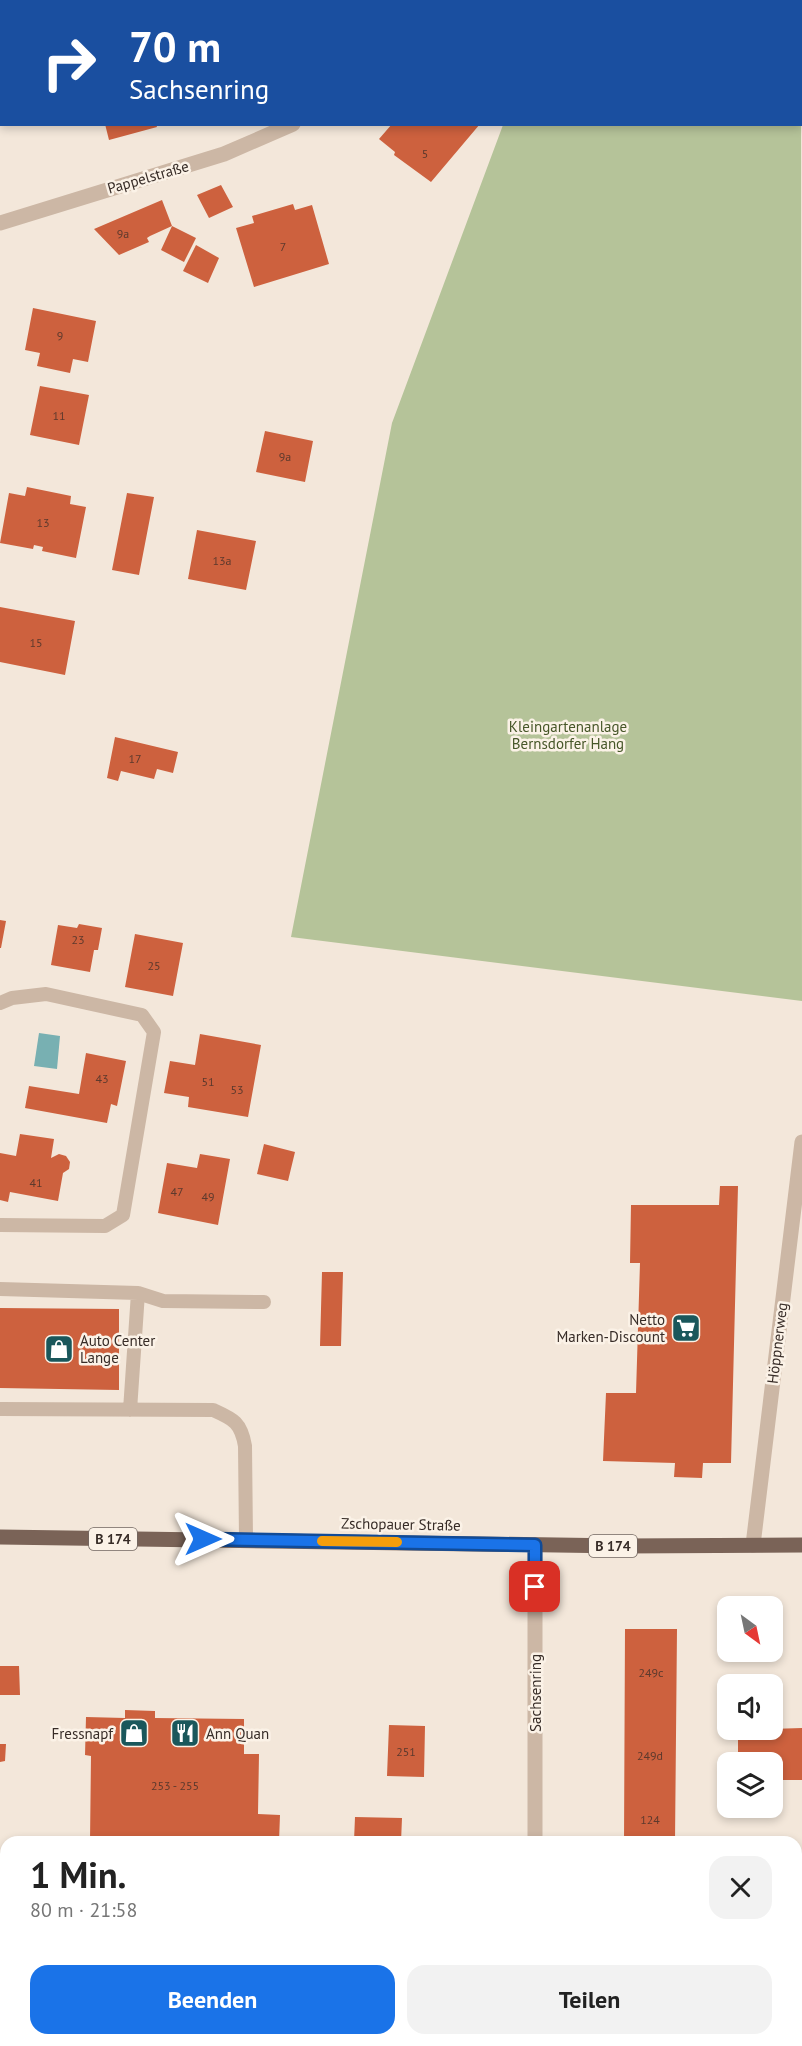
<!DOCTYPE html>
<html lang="de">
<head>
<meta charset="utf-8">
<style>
	body { margin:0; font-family:"PT Sans",sans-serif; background:#f2f2f2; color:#222; height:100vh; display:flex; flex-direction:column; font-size:22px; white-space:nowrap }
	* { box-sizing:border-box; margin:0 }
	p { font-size:20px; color:#767676 }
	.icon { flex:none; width:33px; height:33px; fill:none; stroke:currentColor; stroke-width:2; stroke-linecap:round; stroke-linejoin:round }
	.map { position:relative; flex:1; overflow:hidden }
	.details { position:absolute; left:0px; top:1836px; width:802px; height:210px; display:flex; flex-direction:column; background:#fff; border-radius:18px 18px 0 0; box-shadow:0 3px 9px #0003 }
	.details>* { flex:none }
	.banner { position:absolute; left:0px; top:0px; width:802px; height:126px; box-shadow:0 3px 9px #0003; background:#1a4fa0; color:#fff; overflow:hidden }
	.needle { width:39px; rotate:147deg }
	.buttons { position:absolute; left:717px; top:1596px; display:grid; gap:12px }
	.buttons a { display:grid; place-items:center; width:66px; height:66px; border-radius:12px; background:#fff; box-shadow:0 3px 9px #0003; font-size:30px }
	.pin { position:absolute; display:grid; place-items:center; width:51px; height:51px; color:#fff; margin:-26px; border-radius:12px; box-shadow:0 3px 9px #0006 }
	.me { position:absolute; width:66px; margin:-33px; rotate:90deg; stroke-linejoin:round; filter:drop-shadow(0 0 4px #0008) }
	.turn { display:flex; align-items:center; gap:21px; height:126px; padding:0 30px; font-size:27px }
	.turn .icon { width:78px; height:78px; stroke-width:2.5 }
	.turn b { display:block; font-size:42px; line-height:51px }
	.round { display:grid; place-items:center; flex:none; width:63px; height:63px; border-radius:18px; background:#f2f2f2 }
	.headline { display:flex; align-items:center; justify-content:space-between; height:102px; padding:0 30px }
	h1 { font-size:36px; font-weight:800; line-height:45px }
	.button { display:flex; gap:12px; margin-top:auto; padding:12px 30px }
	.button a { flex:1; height:69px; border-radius:18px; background:#1a73e8; color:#fff; font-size:24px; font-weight:800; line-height:69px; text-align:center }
	.button a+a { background:#f2f2f2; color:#222 }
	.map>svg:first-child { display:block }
	.green { fill:#b5c399 }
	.water { fill:#78b0b2 }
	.building { fill:#cd613e }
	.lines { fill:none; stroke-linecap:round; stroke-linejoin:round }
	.service { stroke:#ccb7a5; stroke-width:14 }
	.minor { stroke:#ccb7a5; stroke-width:15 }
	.primary { stroke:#7a6357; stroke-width:15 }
	.route-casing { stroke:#114b97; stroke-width:15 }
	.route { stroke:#1a73e8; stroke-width:10 }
	.slow { stroke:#f59e0b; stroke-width:10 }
	.labels { text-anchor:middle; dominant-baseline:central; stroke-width:5; stroke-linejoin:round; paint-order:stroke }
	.number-label { font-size:12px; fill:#5c392d }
	.shield { fill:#fbf2e7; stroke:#726761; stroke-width:1.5 }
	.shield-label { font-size:14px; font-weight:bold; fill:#372c27 }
	.street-label { font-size:15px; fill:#372c27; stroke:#fbf2e7 }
	.park-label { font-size:15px; fill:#475729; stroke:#fbf2e7 }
	.poi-label { font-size:15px; fill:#372c27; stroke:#fbf2e7; text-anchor:end }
</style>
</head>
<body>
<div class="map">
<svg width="802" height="2046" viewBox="0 0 802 2046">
	<rect width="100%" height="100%" fill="#f3e7da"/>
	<path class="green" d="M801,101L802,1001L291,937L392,423L503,125L801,124Z"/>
	<path class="water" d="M39,1033L60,1036L57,1069L34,1066Z"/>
	<path class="building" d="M105,124H156L157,127L109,140Z
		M392,124H480L431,182L394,155L395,152L379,139Z
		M221,185L233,207L209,218L197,195Z
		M162,200L172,226L150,236L147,238L149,242L119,255L94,229Z
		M293,204L295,210L312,205L329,264L254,287L236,228L254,223L252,216Z
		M172,226L196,238L184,262L161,250Z
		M196,245L219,258L208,283L183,271Z
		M33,308L96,321L88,362L73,359L70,373L37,366L40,353L25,350Z
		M40,386L89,395L79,445L30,435Z
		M265,431L313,441L305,482L256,472Z
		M27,487L71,496L70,504L86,507L76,558L42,551L43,547L34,545L33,549L0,543L9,493L25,496Z
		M127,493L154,497L139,575L112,570Z
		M197,530L256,541L246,590L188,579Z
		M0,607L75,621L65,675L0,662Z
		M115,737L178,752L173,773L157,769L154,779L121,771L118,781L107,778Z
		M0,920L6,921L1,948H0Z
		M79,924L102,928L98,950H94L90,972L51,965L58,925L77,928Z
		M135,934L183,943L173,996L125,987Z
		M200,1034L261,1045L248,1117L188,1107L189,1097L164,1093L170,1061L195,1065Z
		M86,1053L126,1061L117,1106L111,1104L107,1123L25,1108L29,1086L79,1094Z
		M20,1134L54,1139L51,1158L59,1154L66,1156L70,1162L69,1169L63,1173L58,1201L10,1192L8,1202L0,1200V1153L16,1156Z
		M264,1144L295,1152L288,1181L257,1174Z
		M200,1154L230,1159L218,1225L158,1213L167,1163L197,1168Z
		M720,1186H738L731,1463H703L702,1478L674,1477L675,1463L603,1461L606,1393H636L640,1263H630L631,1205H719Z
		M322,1272H343L341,1346H320Z
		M0,1308L119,1309V1390L0,1388Z
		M625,1629H677L675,1842H624Z
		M0,1666H19L20,1695H0Z
		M125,1710L155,1711V1718L244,1719V1754H259L258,1814L280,1815L279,1842H90L91,1756L85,1755L86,1717L125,1718Z
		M389,1725L425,1726L424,1777L387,1776Z
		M802,1728V1780H772V1762H738V1730Z
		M0,1744H6L5,1761L0,1762Z
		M355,1817L402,1818L401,1842L354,1841Z
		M0,1938H6V2040H18L19,2046H0Z
		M796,1980H802V2032H796Z
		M166,2040H212V2046H166Z
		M360,2040H407V2046H360Z
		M622,2040H673V2046H622Z"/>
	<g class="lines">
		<path class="service" d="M0,1003L12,998L46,994L142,1015L154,1032L123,1215L105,1226L0,1225
			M0,1289L138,1293L163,1301L264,1302
			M0,1409L213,1410C233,1419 241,1422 245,1446L246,1539
			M130,1410L138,1293"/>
		<path class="minor" d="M398,2V0
			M0,223L224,154L293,124
			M753,1545L802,1142
			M535,1842V1545
			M533,2046V2040"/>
		<path class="primary" d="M0,1537L622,1546L802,1545"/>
	</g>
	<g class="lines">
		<g class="route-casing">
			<path id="route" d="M203,1539L535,1545V1587"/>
		</g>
		<use href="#route" class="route"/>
		<path class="slow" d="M322,1541L397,1542"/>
	</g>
	<defs>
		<g id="supermarket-square" transform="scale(1.5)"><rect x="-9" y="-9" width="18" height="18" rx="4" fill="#1a575b" stroke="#fbf2e7"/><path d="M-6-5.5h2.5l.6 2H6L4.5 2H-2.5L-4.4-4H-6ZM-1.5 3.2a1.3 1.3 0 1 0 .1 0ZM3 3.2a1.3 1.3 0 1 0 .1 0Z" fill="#fff"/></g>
		<g id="shop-square" transform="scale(1.5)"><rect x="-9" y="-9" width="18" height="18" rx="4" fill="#1a575b" stroke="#fbf2e7"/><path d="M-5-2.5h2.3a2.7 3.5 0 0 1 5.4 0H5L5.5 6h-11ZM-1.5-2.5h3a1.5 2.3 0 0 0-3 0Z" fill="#fff"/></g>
		<g id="restaurant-square" transform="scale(1.5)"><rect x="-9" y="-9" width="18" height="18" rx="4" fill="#1a575b" stroke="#fbf2e7"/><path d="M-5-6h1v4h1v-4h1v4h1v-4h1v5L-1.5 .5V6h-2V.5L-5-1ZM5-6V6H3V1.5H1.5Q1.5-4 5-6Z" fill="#fff"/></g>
	</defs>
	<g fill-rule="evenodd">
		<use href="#supermarket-square" x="686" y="1328"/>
		<use href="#shop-square" x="59" y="1349"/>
		<use href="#shop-square" x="134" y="1733"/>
		<use href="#restaurant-square" x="185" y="1733"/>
	</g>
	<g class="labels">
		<g class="number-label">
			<text x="425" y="153">5</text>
			<text x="123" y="233">9a</text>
			<text x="283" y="246">7</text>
			<text x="60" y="335">9</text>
			<text x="59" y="415">11</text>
			<text x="285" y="456">9a</text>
			<text x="43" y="522">13</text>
			<text x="222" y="560">13a</text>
			<text x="36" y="642">15</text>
			<text x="135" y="758">17</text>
			<text x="78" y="939">23</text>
			<text x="154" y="965">25</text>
			<text x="102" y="1078">43</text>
			<text x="208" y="1081">51</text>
			<text x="237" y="1089">53</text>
			<text x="36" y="1182">41</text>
			<text x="177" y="1191">47</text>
			<text x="208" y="1196">49</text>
			<text x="651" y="1672">249c</text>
			<text x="406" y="1751">251</text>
			<text x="650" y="1755">249d</text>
			<text x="175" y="1785">253 - 255</text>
			<text x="650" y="1819">124</text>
		</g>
		<g class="shield">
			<rect x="89" y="1528" width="48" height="22" rx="4.5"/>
			<rect x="589" y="1535" width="48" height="22" rx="4.5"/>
		</g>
		<g class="shield-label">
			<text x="113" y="1539">B 174</text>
			<text x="613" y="1546">B 174</text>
		</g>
		<g class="street-label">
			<text transform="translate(148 177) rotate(-16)">Pappelstraße</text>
			<text transform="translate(777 1343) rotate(-83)">Höppnerweg</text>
			<text transform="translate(401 1524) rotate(1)">Zschopauer Straße</text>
			<text transform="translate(535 1693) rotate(-90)">Sachsenring</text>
		</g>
		<g class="park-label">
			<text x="568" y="726">Kleingartenanlage<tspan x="568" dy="17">Bernsdorfer Hang</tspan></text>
		</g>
		<g class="poi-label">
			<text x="665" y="1319">Netto<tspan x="665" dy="17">Marken-Discount</tspan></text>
			<text x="80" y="1340" text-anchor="start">Auto Center<tspan x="80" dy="17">Lange</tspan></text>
			<text x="113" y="1733">Fressnapf</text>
			<text x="206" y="1733" text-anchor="start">Ann Quan</text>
		</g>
	</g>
</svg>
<div class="buttons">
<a><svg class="needle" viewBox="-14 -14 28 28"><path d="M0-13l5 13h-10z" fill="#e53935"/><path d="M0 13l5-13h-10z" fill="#767676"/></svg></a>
<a><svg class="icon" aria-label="sound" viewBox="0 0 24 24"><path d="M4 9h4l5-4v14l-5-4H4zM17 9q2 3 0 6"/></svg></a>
<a><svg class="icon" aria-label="layers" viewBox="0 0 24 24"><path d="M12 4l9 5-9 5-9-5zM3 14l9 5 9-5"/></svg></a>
</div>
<div class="pin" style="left:535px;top:1587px;background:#d93025"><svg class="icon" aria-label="arrive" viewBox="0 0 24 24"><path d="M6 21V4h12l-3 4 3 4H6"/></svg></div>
<svg class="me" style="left:203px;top:1539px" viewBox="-20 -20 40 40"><path d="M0-17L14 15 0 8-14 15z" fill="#1a73e8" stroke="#fff" stroke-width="4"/></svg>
<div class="banner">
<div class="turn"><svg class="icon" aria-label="right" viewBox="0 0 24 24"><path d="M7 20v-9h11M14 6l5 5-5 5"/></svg><div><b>70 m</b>Sachsenring</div></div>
</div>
<section class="details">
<div class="headline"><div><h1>1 Min.</h1><p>80 m · 21:58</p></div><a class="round"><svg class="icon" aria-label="close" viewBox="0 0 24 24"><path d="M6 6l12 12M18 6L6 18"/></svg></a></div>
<div class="button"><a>Beenden</a><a>Teilen</a></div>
</section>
</div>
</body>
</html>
